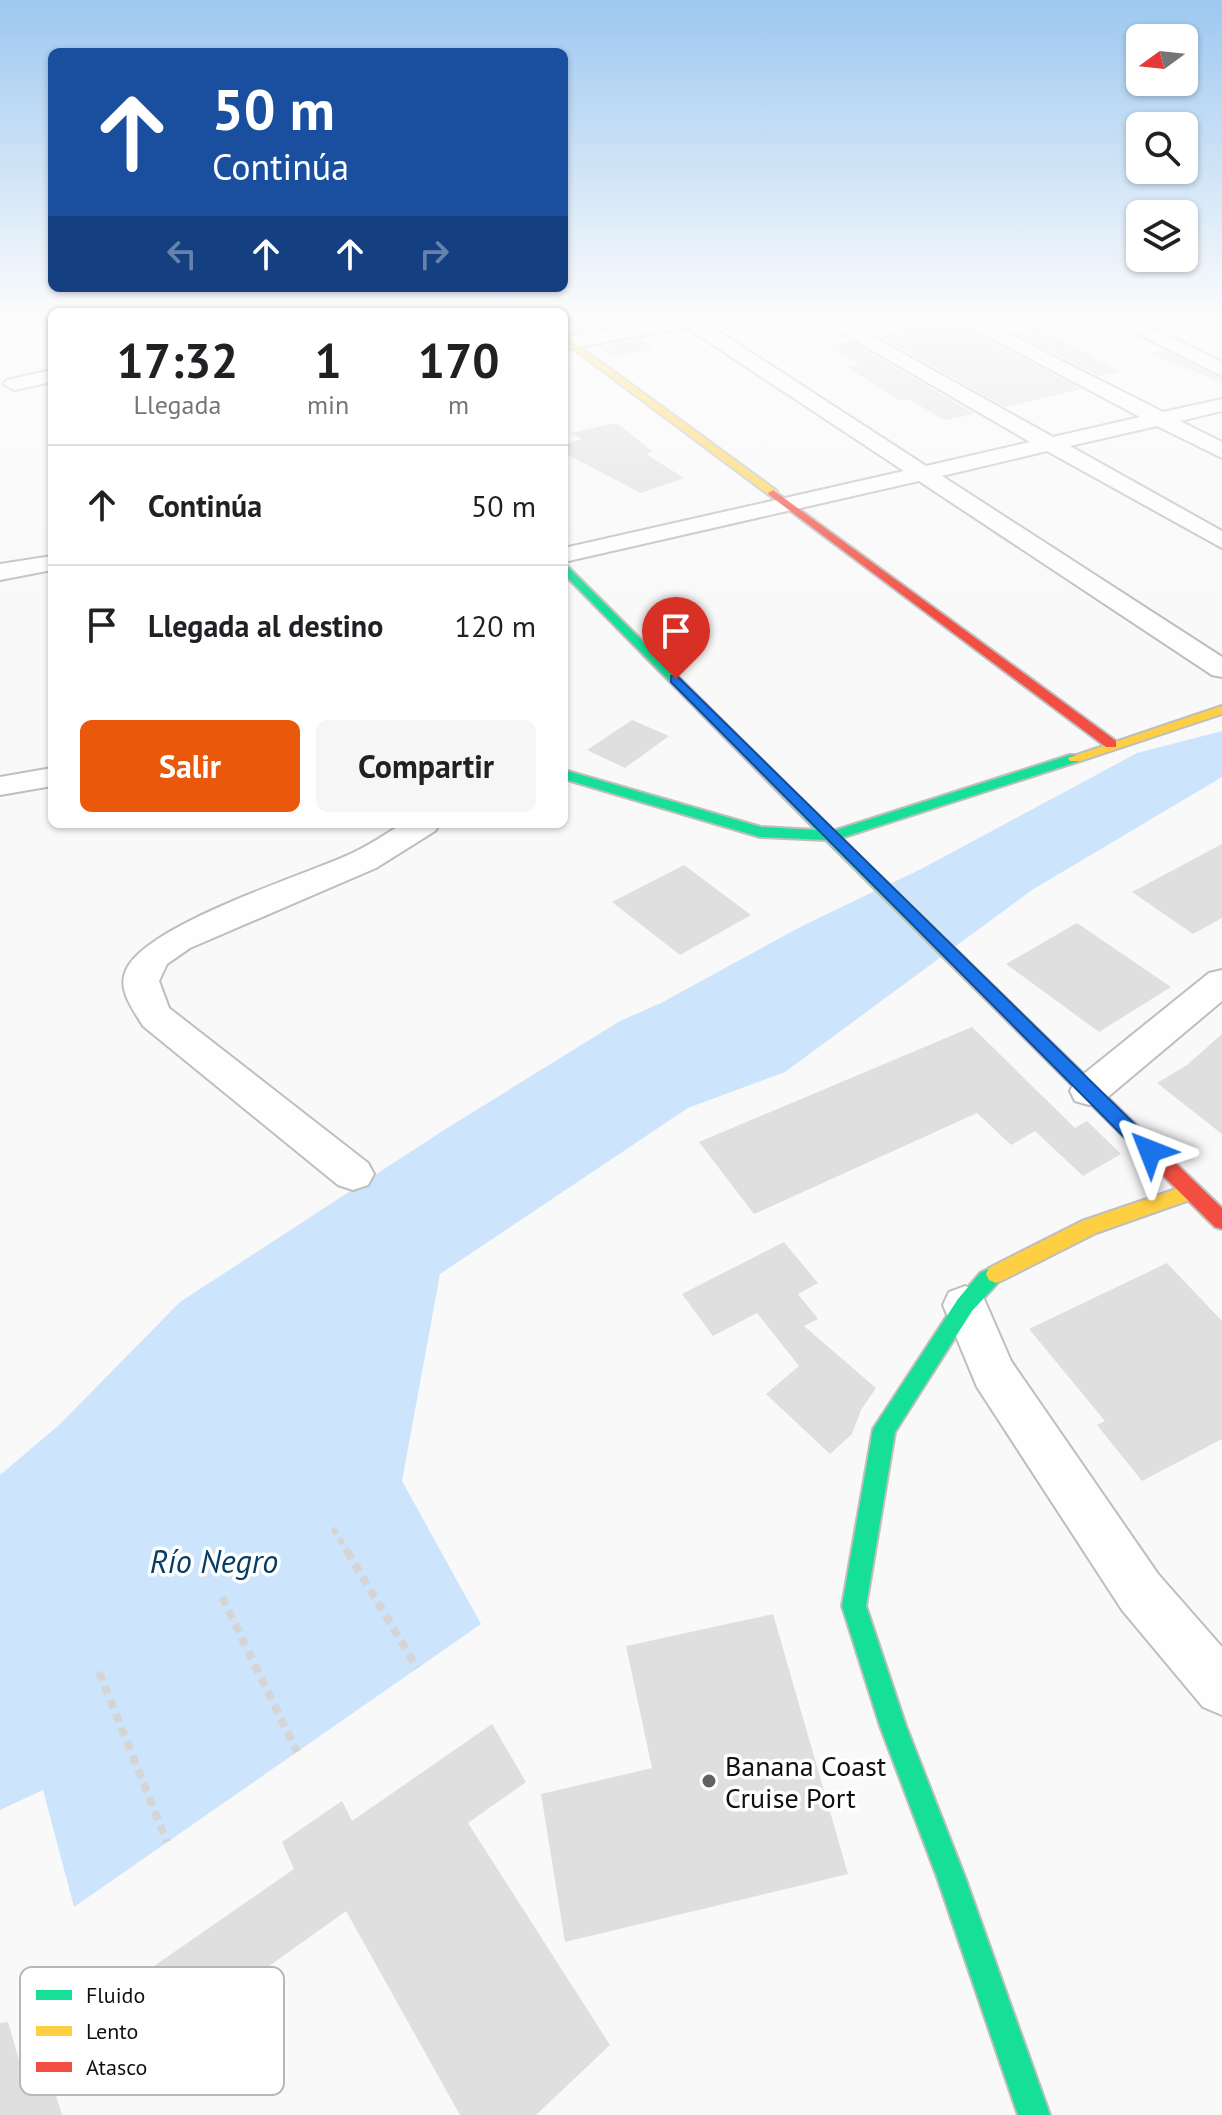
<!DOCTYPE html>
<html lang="es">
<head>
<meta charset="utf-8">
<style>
	body { margin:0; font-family:"PT Sans",sans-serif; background:#f6f6f6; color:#202124; height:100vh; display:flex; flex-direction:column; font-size:30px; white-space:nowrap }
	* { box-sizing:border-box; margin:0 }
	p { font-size:26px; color:#757577 }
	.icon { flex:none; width:44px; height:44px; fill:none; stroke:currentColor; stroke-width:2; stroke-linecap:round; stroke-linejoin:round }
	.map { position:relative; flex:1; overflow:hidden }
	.sheet { position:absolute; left:48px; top:308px; width:520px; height:520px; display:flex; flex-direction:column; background:#fff; border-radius:12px; box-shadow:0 2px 6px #0004 }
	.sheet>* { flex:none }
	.banner { position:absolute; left:48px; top:48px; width:520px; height:244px; border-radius:12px; box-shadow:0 2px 6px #0004; background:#1a4fa0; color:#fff; overflow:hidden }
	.needle { width:52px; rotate:255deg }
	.buttons { position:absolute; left:1126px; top:24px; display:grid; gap:16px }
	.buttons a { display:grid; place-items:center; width:72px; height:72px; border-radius:12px; background:#fff; box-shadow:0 2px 6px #0004; font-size:40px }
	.pin { position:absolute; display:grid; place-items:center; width:68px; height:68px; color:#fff; margin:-82px -34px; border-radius:50% 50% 50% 0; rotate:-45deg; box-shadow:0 0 8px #0007 }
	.pin .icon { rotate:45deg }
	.me { position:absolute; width:88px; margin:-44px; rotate:315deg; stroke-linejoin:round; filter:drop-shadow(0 0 6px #0008) }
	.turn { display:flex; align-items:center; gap:28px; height:168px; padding:0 32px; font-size:36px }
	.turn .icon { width:104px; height:104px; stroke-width:2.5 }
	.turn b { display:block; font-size:56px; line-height:68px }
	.lanes { display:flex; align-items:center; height:76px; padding:0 32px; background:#0003; justify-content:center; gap:40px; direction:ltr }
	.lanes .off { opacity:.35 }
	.eta { display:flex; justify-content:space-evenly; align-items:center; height:136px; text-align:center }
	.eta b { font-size:48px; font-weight:600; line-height:56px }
	.button { display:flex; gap:16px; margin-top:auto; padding:16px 32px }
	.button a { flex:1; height:92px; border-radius:12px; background:#ea580c; color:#fff; font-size:32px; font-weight:600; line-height:92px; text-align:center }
	.button a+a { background:#f6f6f6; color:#202124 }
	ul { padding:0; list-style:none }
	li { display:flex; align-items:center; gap:24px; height:120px; padding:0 32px; border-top:2px solid #e0e0e0 }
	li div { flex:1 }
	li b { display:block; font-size:30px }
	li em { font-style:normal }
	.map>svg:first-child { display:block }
	.water { fill:#cde5fc }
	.building { fill:#dfdfdf }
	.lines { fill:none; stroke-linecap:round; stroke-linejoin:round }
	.street-casing { stroke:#bebebe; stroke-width:4 }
	.fast-casing { stroke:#bebebe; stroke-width:4 }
	.slow-casing { stroke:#bebebe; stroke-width:4 }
	.jam-casing { stroke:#bebebe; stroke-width:4 }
	.path-far1 { stroke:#d5d5d5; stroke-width:6; stroke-dasharray:7 5; stroke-linecap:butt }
	.path { stroke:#d5d5d5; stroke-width:8; stroke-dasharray:9 6; stroke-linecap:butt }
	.street { fill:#fefefe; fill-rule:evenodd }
	.fast { fill:#16e098; fill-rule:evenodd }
	.slow { fill:#ffcf43; fill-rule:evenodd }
	.jam { fill:#f24e42; fill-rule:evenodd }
	.route { fill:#1a73e8; stroke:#114b97; stroke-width:2 }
	.poi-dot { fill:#626262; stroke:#fff; stroke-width:3 }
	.labels { text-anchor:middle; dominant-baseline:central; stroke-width:7; stroke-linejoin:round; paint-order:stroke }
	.near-poi-label { font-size:28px; fill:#101011; stroke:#fff; text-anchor:start }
	.near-water-label { font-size:32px; font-style:italic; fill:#083d66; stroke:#fff }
	.key { fill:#fff; stroke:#b7b7b8; stroke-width:2 }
	.key-label { font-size:22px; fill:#101011 }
</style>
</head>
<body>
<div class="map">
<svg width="1222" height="2115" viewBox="0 0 1222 2115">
	<rect width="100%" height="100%" fill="#f9f9f9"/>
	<path class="water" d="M1222,731V777L1032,890L785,1072L688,1108L440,1274L402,1481L481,1624L74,1907L43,1790L0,1810V1475L59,1425L180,1302L444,1130L620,1021L661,1003L802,926L921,869L1137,753Z"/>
	<path class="building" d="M564,315H608L621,325L579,332L564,321Z
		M943,321L957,323L1081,389L1005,407L877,335Z
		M1039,328L1121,372L1099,376L1013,333Z
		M640,339L654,349L611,357L598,347Z
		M850,341L975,414L944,420L909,399L899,401L846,366L859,364L827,346Z
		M1163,350L1222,379V383L1150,353Z
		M617,423L653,452L646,454L684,478L641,493L564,453V445L582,439L570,433Z
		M632,720L669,736L625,768L587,750Z
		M1222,844V918L1193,934L1132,892Z
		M684,865L751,915L680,955L612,902Z
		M1077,923L1171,987L1099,1032L1006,964Z
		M972,1027L1075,1128L1087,1121L1121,1154L1083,1176L1035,1131L1011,1145L977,1113L754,1214L699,1142Z
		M1222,1034V1134L1157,1083L1187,1065Z
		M784,1242L818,1283L798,1294L818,1319L804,1326L876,1388L861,1410L852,1434L830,1454L766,1394L799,1366L757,1313L713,1336L682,1294Z
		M1167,1263L1222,1321V1439L1142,1481L1097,1425L1105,1421L1029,1329Z
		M773,1614L848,1874L565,1942L541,1794L652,1768L626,1646Z
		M492,1724L526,1782L468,1823L610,2045L536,2115H460L346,1911L156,2047L131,1982L294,1869L282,1842L342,1801L352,1821Z
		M8,2022L26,2084L48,2069L62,2115H0V2023Z"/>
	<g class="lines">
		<g class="street-casing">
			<path id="street" d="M672,315H715L714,321L706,323L926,466L1030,442L811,315H834L1053,437L1140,417L948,315H971L1163,412L1222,399V411L1180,421L1222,442V458L1157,426L1070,446L1222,531V548L1047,451L942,476L1222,657V677L1212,675L919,481L564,562V548L904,471L686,327L564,350V338L674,318Z
				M1100,315H1124L1222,362V376Z
				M52,370V382L14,390L4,384L7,380Z
				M52,556V570L0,580V564Z
				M52,768V786L0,795V777Z
				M402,824H440L435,831L376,868L190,948L167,964L159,981L169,1008L368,1163L374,1174L368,1185L353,1190L338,1185L143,1026C133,1009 117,990 126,970C146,925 299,877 348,855C367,847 384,835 402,824Z
				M1222,970V1001L1103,1101L1089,1105L1075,1101L1070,1091L1075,1081L1209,973Z
				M965,1286L981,1292L1011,1361L1158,1574L1222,1647V1715L1203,1707L1122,1610L977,1387L943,1305L949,1292Z"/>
		</g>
		<g class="fast-casing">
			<path id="fast" d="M564,563L833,831L1070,755H1080V761L841,838L1133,1122L1135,1127L1133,1132H1119L826,840L760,837L564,779V770L761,827L816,830L564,574Z
				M996,1265L1003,1268L1006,1274L972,1311L895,1432L866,1606L906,1726L965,1877L1050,2115H1018L937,1877L880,1726L842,1606L873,1429L958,1299L980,1273Z"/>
		</g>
		<g class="slow-casing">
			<path id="slow" d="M564,335L777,491V495H769L564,342Z
				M1222,706V714L1080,761H1070L1068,758Z
				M1191,1184L1198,1187L1201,1192L1198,1197L1096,1233L1003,1280L996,1283L989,1280L986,1274L989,1268L1082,1221Z"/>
		</g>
		<g class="jam-casing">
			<path id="jam" d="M773,490L1116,741V747H1106L769,495L768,493Z
				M1126,1120L1133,1122L1222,1208V1229L1215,1227L1119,1132L1117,1127L1119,1122Z"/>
		</g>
		<path class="path-far1" d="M333,1528L348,1553"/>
		<path class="path" d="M347,1551L417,1668
			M222,1597L297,1752
			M99,1672L167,1842"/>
		<use href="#street" class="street"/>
		<use href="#fast" class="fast"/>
		<use href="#slow" class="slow"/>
		<use href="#jam" class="jam"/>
	</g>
	<linearGradient id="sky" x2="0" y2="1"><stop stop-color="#9dc8f0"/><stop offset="0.52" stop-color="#fcfcfc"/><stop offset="1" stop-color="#fcfcfc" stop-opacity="0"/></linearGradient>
	<rect width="1222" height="611" fill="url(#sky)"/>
	<path class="route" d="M676,675L1157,1146L1159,1151L1157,1156H1143L671,682V676Z"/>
	<circle class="poi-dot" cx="709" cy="1781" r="8"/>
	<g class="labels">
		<g class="near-poi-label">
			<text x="725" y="1765">Banana Coast<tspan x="725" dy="32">Cruise Port</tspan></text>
		</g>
		<g class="near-water-label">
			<text x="214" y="1561">Río Negro</text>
		</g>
	</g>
	<rect x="20" y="1967" width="264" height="128" rx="12" class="key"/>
	<rect x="36" y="1990" width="36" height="10" fill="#16e098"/>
	<rect x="36" y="2026" width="36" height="10" fill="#ffcf43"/>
	<rect x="36" y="2062" width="36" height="10" fill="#f24e42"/>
	<g class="key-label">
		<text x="86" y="2003">Fluido</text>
		<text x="86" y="2039">Lento</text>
		<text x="86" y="2075">Atasco</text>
	</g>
</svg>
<div class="buttons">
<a><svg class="needle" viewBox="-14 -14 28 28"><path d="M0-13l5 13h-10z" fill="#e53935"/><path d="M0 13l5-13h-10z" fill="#757577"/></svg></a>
<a><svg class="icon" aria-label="search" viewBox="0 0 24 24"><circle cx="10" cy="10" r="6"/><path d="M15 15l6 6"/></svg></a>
<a><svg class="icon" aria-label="layers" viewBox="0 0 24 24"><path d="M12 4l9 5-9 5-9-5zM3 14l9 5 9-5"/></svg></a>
</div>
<div class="pin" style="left:676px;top:679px;background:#d93025"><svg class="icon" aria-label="arrive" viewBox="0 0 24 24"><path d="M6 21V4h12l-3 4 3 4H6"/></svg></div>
<svg class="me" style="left:1150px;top:1151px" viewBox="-20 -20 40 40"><path d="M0-17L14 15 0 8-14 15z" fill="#1a73e8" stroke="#fff" stroke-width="4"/></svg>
<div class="banner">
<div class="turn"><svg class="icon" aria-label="ahead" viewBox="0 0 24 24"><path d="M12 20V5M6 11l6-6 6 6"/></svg><div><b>50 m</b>Continúa</div></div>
<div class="lanes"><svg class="icon off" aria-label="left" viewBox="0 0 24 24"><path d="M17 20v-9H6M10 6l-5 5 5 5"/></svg><svg class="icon" aria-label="ahead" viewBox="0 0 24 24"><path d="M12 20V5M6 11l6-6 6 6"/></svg><svg class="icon" aria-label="ahead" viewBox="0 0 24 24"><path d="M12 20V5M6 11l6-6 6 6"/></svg><svg class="icon off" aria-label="right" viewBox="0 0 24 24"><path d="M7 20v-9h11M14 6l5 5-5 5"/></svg></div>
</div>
<section class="sheet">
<div class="eta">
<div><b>17:32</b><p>Llegada</p></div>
<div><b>1</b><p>min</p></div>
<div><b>170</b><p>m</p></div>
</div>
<ul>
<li><svg class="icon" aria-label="ahead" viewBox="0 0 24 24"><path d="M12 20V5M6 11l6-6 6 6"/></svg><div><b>Continúa</b></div><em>50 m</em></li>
<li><svg class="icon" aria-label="arrive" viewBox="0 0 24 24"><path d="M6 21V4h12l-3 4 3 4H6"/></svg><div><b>Llegada al destino</b></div><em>120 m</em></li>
</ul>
<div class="button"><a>Salir</a><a>Compartir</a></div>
</section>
</div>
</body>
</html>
